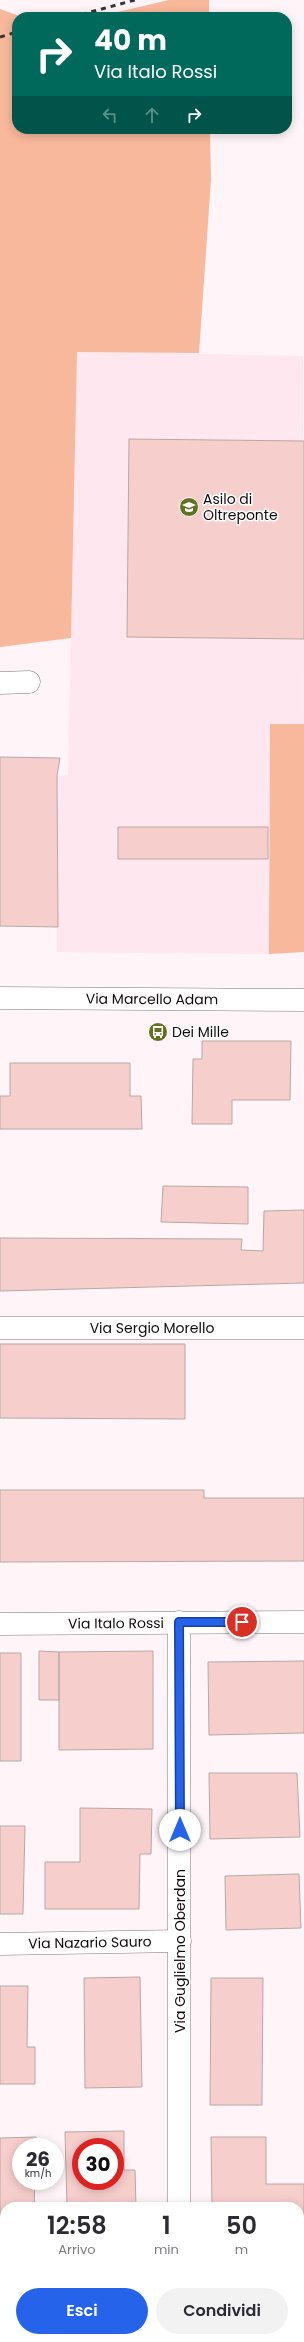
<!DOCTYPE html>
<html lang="it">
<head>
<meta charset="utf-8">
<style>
	body { margin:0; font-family:Poppins,sans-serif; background:#f2f2f3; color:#2b2b33; height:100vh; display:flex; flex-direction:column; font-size:15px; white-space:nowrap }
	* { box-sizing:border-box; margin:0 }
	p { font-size:13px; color:#7c7c81 }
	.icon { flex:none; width:22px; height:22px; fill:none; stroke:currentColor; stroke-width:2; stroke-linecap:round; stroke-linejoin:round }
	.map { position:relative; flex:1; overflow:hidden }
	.panel { position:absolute; left:0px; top:2202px; width:304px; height:140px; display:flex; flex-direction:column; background:#fff; border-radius:16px 16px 0 0; box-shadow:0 2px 10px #0003 }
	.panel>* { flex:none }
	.hud { position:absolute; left:12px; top:12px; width:280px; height:122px; border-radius:16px; box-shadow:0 2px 10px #0003; background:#00695c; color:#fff; overflow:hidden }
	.speed { position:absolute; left:12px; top:2138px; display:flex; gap:8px; font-size:20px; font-weight:700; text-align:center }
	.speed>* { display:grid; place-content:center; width:52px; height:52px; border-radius:50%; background:#fff; box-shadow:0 2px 10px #0003; line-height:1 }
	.speed small { font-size:10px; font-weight:400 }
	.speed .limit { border:6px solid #d22; background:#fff; color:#111 }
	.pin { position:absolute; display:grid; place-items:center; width:34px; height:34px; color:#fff; margin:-17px; border:2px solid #fff; border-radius:50%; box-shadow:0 1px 4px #0007 }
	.me { position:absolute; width:44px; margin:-22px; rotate:0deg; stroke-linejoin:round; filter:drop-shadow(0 0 3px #0008) }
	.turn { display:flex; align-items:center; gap:14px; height:84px; padding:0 16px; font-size:18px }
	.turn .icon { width:52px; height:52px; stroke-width:2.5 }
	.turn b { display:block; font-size:28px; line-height:34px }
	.lanes { display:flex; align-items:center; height:38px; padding:0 16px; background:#0003; justify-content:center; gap:20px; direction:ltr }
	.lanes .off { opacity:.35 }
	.eta { display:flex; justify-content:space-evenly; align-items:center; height:68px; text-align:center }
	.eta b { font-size:24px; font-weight:600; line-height:28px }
	.primary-button { display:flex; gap:8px; margin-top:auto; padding:8px 16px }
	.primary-button a { flex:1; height:46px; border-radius:24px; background:#2563eb; color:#fff; font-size:16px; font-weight:600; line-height:46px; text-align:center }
	.primary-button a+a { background:#f2f2f3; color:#2b2b33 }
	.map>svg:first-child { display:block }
	.built { fill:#ffe7ef }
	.green { fill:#f8b89b }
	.building { fill:#f6cecc; stroke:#b7a8a7; fill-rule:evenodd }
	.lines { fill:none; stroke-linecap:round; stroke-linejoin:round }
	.street-casing { stroke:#817478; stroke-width:23 }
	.primary-casing { stroke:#817478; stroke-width:23 }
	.street { stroke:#fff; stroke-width:22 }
	.primary { stroke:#fff; stroke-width:22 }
	.rail { stroke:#393335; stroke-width:3; stroke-dasharray:5 5; stroke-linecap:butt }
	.route-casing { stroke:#184099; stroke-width:10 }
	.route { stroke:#2563eb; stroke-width:7 }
	.labels { text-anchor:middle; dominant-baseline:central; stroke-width:3; stroke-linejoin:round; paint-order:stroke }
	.poi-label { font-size:14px; fill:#110c0d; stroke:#fff; text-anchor:start }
	.street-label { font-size:14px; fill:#110c0d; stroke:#fff }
</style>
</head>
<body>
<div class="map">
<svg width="304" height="2342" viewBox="0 0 304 2342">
	<rect width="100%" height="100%" fill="#fff5f8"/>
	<path class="built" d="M77,351L303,356L304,724L270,725L269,954L57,952V776L68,775Z"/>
	<path class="green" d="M169,0H209V17H96Z
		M0,9L22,17H17V129H210L211,180L199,353L77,352L71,638L0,647Z
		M270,724H304V952L269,954Z"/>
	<path class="building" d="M129,439L304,441V639L127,637Z
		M0,757L60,758L57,776L58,927L0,926Z
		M118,827H268V859H118Z
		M202,1041H291L290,1100H232V1124H192L193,1059H202Z
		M10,1063H130V1096H141L142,1129H0V1096H10Z
		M163,1186L248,1187V1224L161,1222Z
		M304,1210V1283L0,1291V1238L242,1239L241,1250L263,1251L264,1211Z
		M0,1344H185V1419L0,1418Z
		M0,1490H204V1498H304V1561L0,1562Z
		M39,1651L59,1652V1700H39Z
		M153,1651V1749L59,1750V1652Z
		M0,1653H21V1761H0Z
		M304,1661V1733L209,1735L208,1662Z
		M209,1773H297L300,1837L210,1839Z
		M80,1808L152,1809L151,1854H140L139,1909H45V1862H80Z
		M0,1826H25L23,1914H0Z
		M299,1874L301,1928L226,1930L225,1876Z
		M140,1977L142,2087L85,2088L84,1978Z
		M211,1978H263L262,2105H210Z
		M0,1986H28L27,2047H35V2084H0Z
		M124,2131V2170H135L136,2207H67L65,2132ZM81,2147H115V2181H81Z
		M36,2137V2147H21V2181H35L34,2207H5V2227H0V2138Z
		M211,2137H266V2184H304V2224H299V2207H212Z
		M299,2311H304V2342H148V2337H299Z
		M28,2337H97V2342H28Z"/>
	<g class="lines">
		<g class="street-casing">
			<g id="street">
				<path d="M0,683L29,682"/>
				<path id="s1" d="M0,1328H304"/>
				<path id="s2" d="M0,1624L304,1622"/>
				<path id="s3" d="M0,1944L180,1941"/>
				<path d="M179,2207V1622"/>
				<path d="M299,2248H304"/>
				<path d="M0,2253H5"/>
			</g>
		</g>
		<g class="primary-casing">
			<g id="primary">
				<path id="s4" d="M0,998L304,1000"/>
			</g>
		</g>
		<use href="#street" class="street"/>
		<use href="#primary" class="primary"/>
		<path class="rail" d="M72,17L135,0
			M0,37L17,32"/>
	</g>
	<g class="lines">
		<g class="route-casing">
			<path id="route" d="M180,1830L179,1622H242"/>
		</g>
		<use href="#route" class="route"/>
	</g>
	<defs>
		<g id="school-disc" transform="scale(1)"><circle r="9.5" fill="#63721e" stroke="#fff"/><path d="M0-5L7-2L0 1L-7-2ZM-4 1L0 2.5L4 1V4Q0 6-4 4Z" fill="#fff"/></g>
		<g id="bus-disc" transform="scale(1)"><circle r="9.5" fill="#63721e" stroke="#fff"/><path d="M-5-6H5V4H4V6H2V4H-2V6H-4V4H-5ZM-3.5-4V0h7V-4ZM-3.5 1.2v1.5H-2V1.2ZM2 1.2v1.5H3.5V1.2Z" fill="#fff"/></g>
	</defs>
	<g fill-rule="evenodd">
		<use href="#school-disc" x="189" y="507"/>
		<use href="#bus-disc" x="158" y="1032"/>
	</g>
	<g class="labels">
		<g class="poi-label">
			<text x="203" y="499">Asilo di<tspan x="203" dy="16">Oltreponte</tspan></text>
			<text x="172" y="1032">Dei Mille</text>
		</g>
		<g class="street-label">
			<text stroke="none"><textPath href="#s4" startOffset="152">Via Marcello Adam</textPath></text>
			<text stroke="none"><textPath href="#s1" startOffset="152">Via Sergio Morello</textPath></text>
			<text stroke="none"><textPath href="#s2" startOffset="116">Via Italo Rossi</textPath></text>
			<text stroke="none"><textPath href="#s3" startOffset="90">Via Nazario Sauro</textPath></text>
			<text transform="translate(180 1951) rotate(-90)">Via Guglielmo Oberdan</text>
		</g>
	</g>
</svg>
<div class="speed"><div>26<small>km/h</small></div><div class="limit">30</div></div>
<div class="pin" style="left:242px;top:1622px;background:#d93025"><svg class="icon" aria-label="arrive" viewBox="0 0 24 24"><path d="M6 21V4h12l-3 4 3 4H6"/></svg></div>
<svg class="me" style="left:180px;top:1830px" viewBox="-20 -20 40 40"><circle r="19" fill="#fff"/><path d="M0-13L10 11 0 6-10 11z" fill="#2563eb"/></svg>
<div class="hud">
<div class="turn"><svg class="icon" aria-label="right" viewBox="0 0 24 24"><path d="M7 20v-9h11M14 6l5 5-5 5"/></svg><div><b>40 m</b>Via Italo Rossi</div></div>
<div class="lanes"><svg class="icon off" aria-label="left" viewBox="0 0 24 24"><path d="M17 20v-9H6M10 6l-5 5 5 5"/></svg><svg class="icon off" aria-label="ahead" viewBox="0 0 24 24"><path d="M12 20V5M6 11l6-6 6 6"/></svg><svg class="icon" aria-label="right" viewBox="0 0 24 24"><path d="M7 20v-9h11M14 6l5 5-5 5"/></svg></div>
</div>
<section class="panel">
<div class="eta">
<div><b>12:58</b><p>Arrivo</p></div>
<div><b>1</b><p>min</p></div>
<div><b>50</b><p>m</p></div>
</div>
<div class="primary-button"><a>Esci</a><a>Condividi</a></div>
</section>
</div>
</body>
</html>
